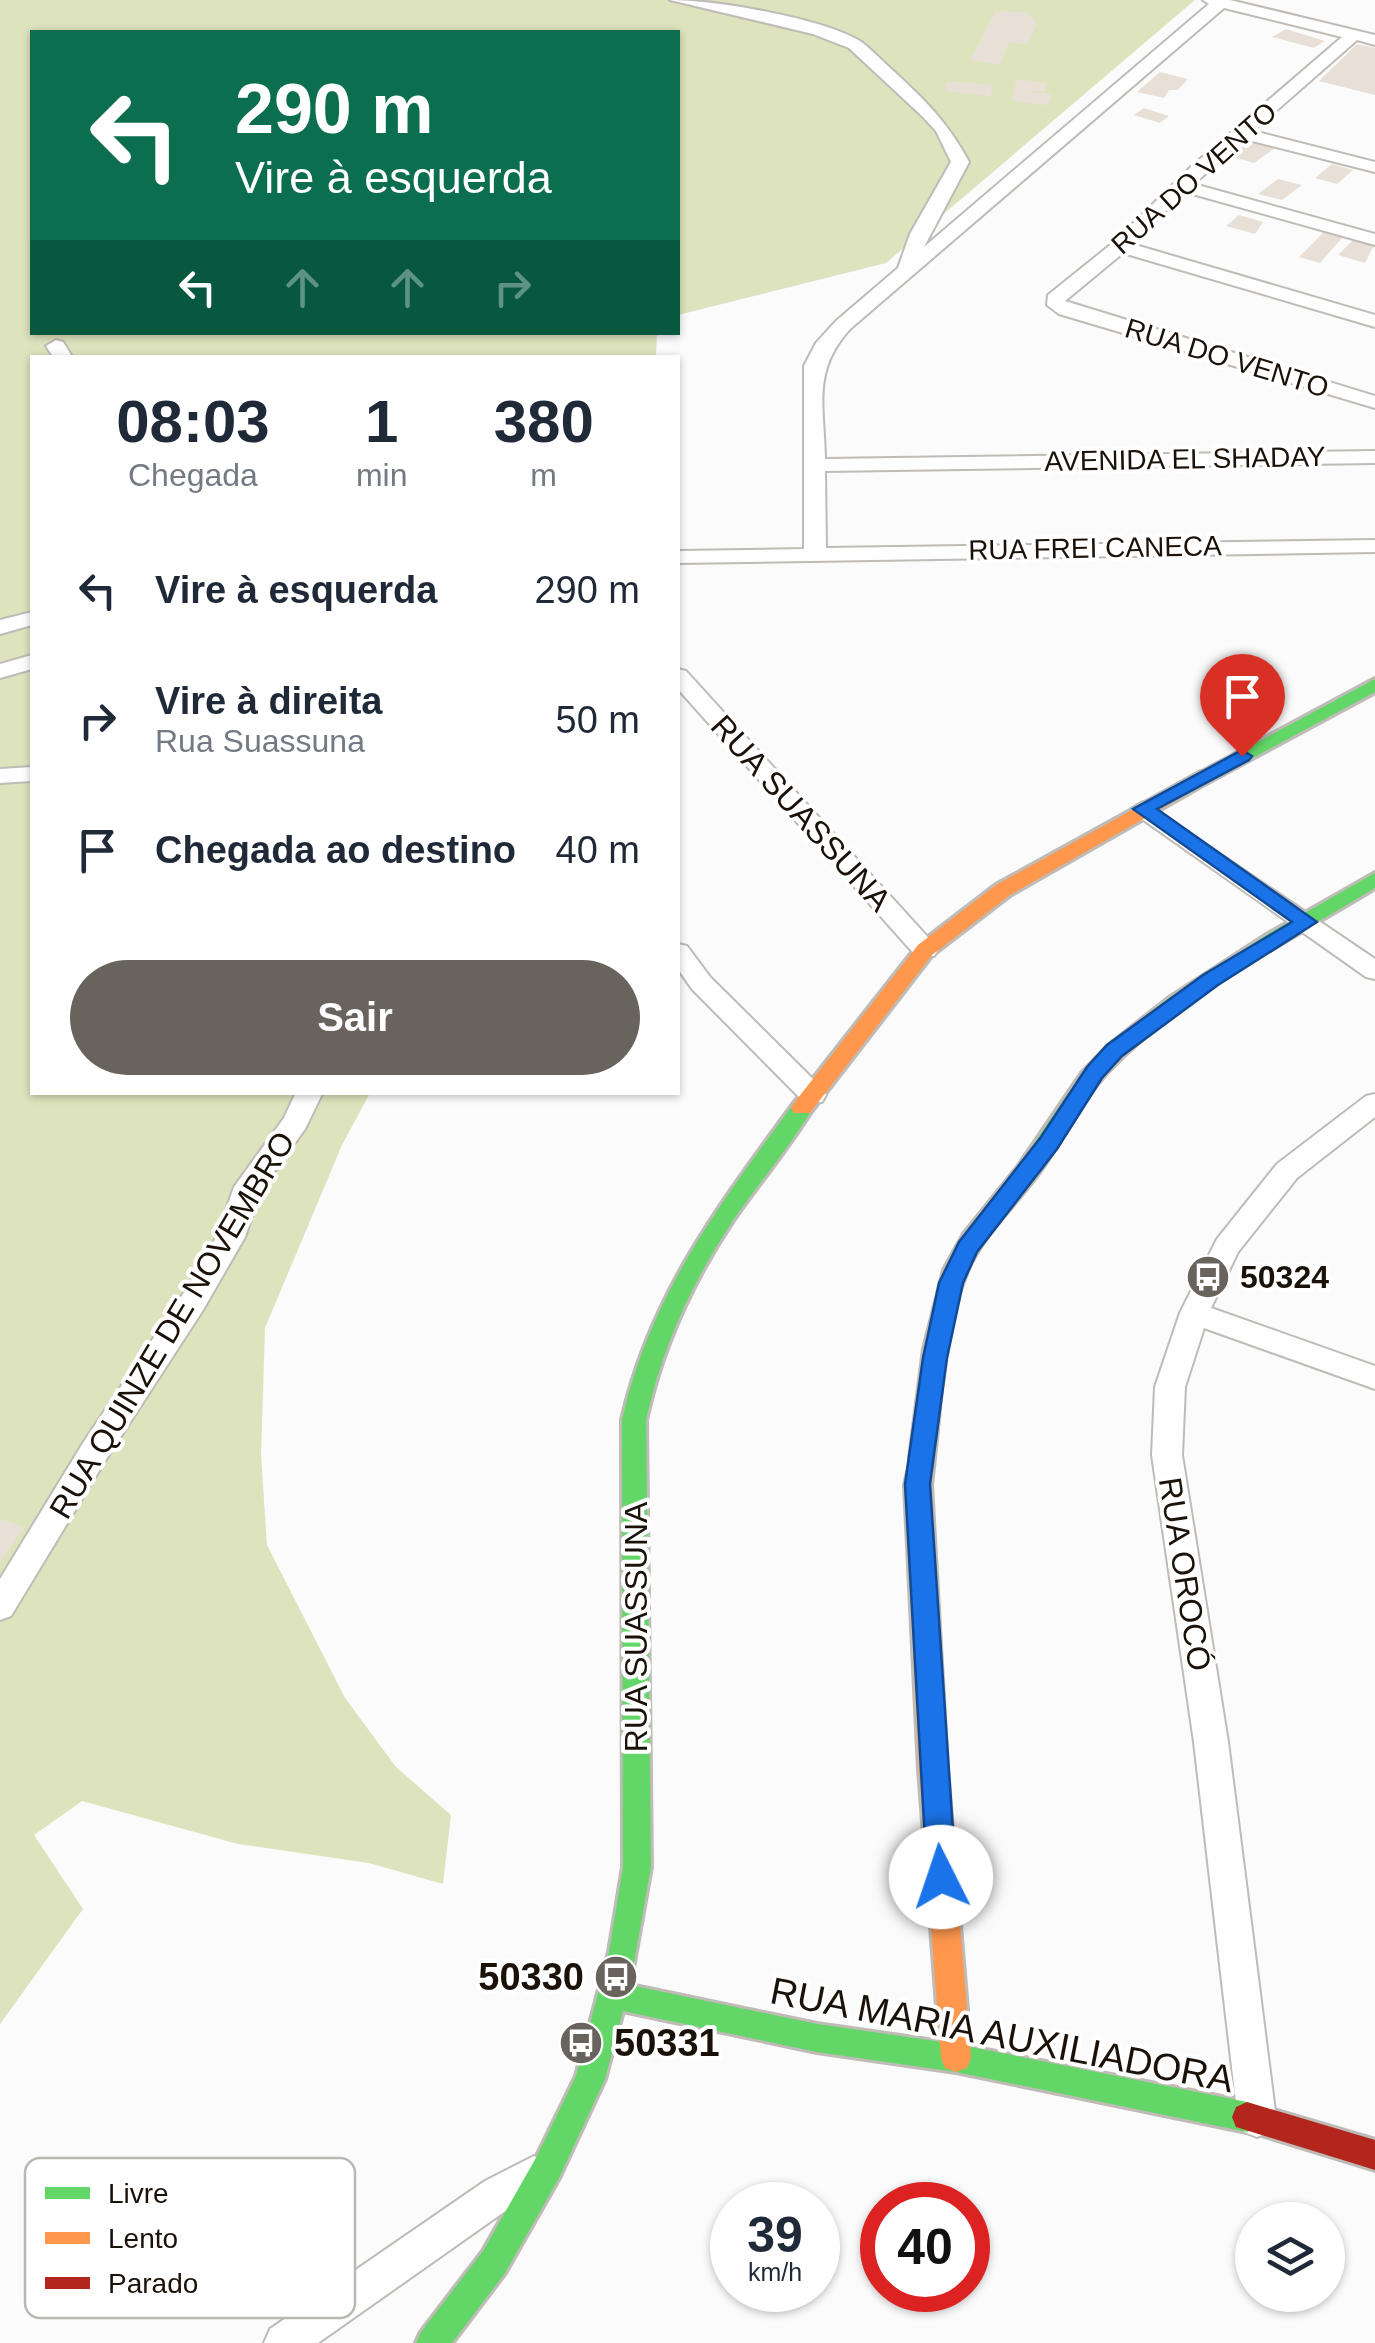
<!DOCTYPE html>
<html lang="pt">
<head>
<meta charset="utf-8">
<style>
	body { margin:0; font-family:Helvetica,sans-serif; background:#f6f6f7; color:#1f2937; height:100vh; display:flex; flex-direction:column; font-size:38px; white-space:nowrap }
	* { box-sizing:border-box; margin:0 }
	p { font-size:32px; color:#747a83 }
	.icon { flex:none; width:55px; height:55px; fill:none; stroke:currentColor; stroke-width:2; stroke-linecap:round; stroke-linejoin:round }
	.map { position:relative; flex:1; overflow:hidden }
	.details { position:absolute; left:30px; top:355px; width:650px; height:740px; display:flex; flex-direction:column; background:#fff; border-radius:0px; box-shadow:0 2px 8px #0004 }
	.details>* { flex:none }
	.hud { position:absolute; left:30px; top:30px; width:650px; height:305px; border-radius:0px; box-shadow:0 2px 8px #0004; background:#0b6e4f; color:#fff; overflow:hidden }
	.controls { position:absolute; left:1235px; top:2202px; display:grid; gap:20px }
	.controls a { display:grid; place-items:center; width:110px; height:110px; border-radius:50%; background:#fff; box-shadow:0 2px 8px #0004; font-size:50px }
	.speed { position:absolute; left:710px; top:2182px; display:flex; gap:20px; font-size:50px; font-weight:700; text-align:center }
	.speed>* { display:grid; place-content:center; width:130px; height:130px; border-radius:50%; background:#fff; box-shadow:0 2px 8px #0004; line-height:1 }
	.speed small { font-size:25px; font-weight:400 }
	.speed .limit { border:15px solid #d22; background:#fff; color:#111 }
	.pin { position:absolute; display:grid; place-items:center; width:85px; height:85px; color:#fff; margin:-102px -42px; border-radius:50% 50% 50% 0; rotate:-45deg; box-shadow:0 0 10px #0007 }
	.pin .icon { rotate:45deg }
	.me { position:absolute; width:110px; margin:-55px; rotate:356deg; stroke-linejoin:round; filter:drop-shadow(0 0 8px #0008) }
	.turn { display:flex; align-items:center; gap:35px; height:210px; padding:0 40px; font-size:45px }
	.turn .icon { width:130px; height:130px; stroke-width:2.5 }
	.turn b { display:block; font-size:70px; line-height:85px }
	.lanes { display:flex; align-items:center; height:95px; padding:0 40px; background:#0003; justify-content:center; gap:50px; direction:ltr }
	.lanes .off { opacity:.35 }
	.eta { display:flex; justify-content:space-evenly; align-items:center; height:170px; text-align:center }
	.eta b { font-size:60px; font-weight:800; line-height:70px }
	.action { display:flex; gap:20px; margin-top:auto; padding:20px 40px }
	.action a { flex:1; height:115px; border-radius:60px; background:#69635d; color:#fff; font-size:40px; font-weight:800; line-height:115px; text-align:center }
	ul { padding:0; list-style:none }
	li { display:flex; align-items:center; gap:30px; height:130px; padding:0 40px }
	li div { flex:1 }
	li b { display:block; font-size:38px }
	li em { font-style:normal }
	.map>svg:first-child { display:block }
	.green { fill:#dde3bd }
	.building { fill:#e8e0d7 }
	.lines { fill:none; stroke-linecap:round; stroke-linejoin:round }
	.street-casing { stroke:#bfbbb6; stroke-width:4 }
	.fast-casing { stroke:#bfbbb6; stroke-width:6 }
	.slow-casing { stroke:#bfbbb6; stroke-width:6 }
	.jam-casing { stroke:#bfbbb6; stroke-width:6 }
	.street { fill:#fefefe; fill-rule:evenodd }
	.fast { fill:#63d668; fill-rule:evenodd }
	.slow { fill:#ff974d; fill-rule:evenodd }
	.jam { fill:#b3261e; fill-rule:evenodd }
	.route { fill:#1a73e8; stroke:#114b97; stroke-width:2.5 }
	.labels { text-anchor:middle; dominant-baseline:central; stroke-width:8; stroke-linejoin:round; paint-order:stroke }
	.far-street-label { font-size:28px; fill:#1a1108; stroke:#fff }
	.street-label { font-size:32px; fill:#1a1108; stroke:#fff }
	.poi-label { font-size:32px; font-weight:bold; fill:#1a1108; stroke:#fff; text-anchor:start }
	.near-poi-label { font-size:38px; font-weight:bold; fill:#1a1108; stroke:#fff; text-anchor:end }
	.near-street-label { font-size:38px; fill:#1a1108; stroke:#fff }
	.key { fill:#fff; stroke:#bab8b5; stroke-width:2.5 }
	.key-label { font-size:28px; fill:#1a1108 }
</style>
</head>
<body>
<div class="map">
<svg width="1375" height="2343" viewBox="0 0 1375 2343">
	<rect width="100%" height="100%" fill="#fbfbfb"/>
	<path class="green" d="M0,0H1195L886,263L678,315V32H32V332L657,333L656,358H32V1092L370,1093L342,1145L265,1328L261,1455L267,1545L345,1698L396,1767L451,1815L443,1884L369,1863L238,1844L82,1801L34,1835L83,1909L0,2024Z"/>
	<path class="building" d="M996,11L1027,12L1037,24L1028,44L1009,43L1000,65L970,60Z
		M1286,29L1325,41L1314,48L1272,37Z
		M1357,44L1375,48V95L1319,81Z
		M1160,72L1188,79L1178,90H1169L1164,98L1137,92Z
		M1016,79L1046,83V91H1020L1052,94L1048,105L1012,101Z
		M947,81L992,85L991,96L945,91Z
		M1144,108L1169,116L1160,123L1134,115Z
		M1249,139L1278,146L1254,163L1230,156Z
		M1332,164L1353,170L1337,184L1315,178Z
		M1278,179L1302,185L1282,200L1258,194Z
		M1239,215L1263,222L1255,234L1226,226Z
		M1324,232L1342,238L1320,263L1299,257Z
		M1355,238L1375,243L1365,263L1338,255Z
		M0,1519L25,1527L0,1562Z"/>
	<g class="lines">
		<g class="street-casing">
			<path id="street" d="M670,0C716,0 821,18 860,41C870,48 880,59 889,67C922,97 948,122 969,162L924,247L1209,4L1203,0H1230L1375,35V45L1357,40L1253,131L1375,162V172L1244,139L1194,184L1375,234V245L1185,192L1132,244L1375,315V327L1123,253L1065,301L1375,396V408L1059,314L1047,305L1048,295L1114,242L1192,166L1342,37L1224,8L850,329C812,371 824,405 825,459L1375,451V463L825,471L826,548L1375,540V552L678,563V551L804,549V366L816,343L836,321L898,268L910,234L951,162L936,131L922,116L849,48L813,34Z
				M56,340L63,342L73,358H54L46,346Z
				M32,612V625L0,634V620Z
				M32,655V669L0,678V664Z
				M678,669L686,671L934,944L938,950L934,956H916L678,689Z
				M32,767V781L0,783V769Z
				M1143,802L1375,959V979L1366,977L1135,814L1131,809Z
				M678,944L687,946L710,977L822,1088L826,1095L822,1102H804L692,989L678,969Z
				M296,1092H323L305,1129L261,1190L245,1237L203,1310L105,1461L11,1616L0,1620V1579L83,1443L183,1294L217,1236L234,1187L284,1118Z
				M1375,1094V1117L1297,1178L1238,1252L1211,1308L1375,1366V1389L1204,1328L1185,1387L1182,1455L1228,1742L1276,2119L1270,2132L1257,2137L1244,2132L1238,2119L1194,1742L1152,1455L1155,1387L1180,1313L1217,1239L1277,1164L1366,1096Z
				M534,2156L547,2162L553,2175L547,2188L511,2207L318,2343H264L270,2329L485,2181Z"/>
		</g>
		<g class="fast-casing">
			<path id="fast" d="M1375,679V692L1208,782L1201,784L1191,778Z
				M1375,873V888C1286,942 1186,992 1112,1067C1080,1100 1061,1143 1034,1179C1011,1209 982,1236 967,1271C943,1329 941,1397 934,1458L931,1465L922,1468L913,1465L910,1458L924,1349L944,1270L964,1234L1018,1167L1082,1073L1108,1046L1169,998L1268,934Z
				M802,1100L813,1108C789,1148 758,1184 732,1222C691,1284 662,1347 646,1420L651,1867L630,1985L817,2024L956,2044L1247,2102L1258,2107L1262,2117L1258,2127L1247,2132L956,2072L817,2052L623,2011L605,2079L559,2178L505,2273L452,2343H416L421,2332L483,2251L537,2156L576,2076L609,1952L623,1867L622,1420C650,1295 720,1204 794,1103Z"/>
		</g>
		<g class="slow-casing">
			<path id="slow" d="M1201,772L1208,774L1211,778L1208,782L1010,895L932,955L810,1113H794L791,1108L794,1103L918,945L996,885Z
				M922,1448L931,1451L934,1458L931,1485L947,1769L971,2058L967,2068L956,2072L945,2068L941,2058L919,1769L905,1485L913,1451Z"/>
		</g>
		<g class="jam-casing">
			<path id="jam" d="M1247,2102L1375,2140V2170L1236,2127L1232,2117L1236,2107Z"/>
		</g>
		<use href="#street" class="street"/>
		<use href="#fast" class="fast"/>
		<use href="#slow" class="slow"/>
		<use href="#jam" class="jam"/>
	</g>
	<path class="route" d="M1242,750L1252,756L1249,760L1157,809L1317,922L1218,985L1122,1056L1102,1078L1057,1149L977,1252L963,1283L947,1358L930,1484L956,1877L951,1886L941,1890L931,1886L927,1877L905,1484L923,1358L939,1283L959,1242L1041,1137L1087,1067L1107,1045L1203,975L1292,922L1133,809Z"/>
	<defs>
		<g id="bus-disc" transform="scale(2.25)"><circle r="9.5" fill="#69635d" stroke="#fff"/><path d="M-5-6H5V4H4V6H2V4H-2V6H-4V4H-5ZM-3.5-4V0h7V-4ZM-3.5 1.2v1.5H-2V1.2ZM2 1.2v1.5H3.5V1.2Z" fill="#fff"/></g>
	</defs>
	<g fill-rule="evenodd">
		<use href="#bus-disc" x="1208" y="1277"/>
		<use href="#bus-disc" x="616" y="1977"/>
		<use href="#bus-disc" x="581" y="2043"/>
	</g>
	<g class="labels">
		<g class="far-street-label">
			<text transform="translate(1194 178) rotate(-42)">RUA DO VENTO</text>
			<text transform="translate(1227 358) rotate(17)">RUA DO VENTO</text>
			<text transform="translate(1185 459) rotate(-1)">AVENIDA EL SHADAY</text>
			<text transform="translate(1095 548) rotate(-1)">RUA FREI CANECA</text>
		</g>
		<g class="street-label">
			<text transform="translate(801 813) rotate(48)">RUA SUASSUNA</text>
			<text transform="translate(172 1325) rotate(-59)">RUA QUINZE DE NOVEMBRO</text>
			<text transform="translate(1185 1574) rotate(81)">RUA OROCÓ</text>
			<text transform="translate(636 1627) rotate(-90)">RUA SUASSUNA</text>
		</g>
		<g class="poi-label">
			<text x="1240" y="1277">50324</text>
		</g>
		<g class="near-poi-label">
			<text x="584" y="1977">50330</text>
			<text x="614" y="2043" text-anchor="start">50331</text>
		</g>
		<g class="near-street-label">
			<text transform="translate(1002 2035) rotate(11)">RUA MARIA AUXILIADORA</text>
		</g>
	</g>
	<rect x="25" y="2158" width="330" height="160" rx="15" class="key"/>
	<rect x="45" y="2187" width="45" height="12" fill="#63d668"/>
	<rect x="45" y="2232" width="45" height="12" fill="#ff974d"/>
	<rect x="45" y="2277" width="45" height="12" fill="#b3261e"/>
	<g class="key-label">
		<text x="108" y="2203">Livre</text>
		<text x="108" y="2248">Lento</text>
		<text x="108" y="2293">Parado</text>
	</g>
</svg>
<div class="controls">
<a><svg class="icon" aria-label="layers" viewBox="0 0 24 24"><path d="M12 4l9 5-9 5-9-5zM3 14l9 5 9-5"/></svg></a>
</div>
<div class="speed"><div>39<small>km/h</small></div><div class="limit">40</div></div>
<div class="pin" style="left:1242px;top:756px;background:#d93025"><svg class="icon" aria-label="arrive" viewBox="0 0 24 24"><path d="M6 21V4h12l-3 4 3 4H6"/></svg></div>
<svg class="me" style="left:941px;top:1877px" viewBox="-20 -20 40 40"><circle r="19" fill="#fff"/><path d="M0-13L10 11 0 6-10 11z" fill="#1a73e8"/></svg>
<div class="hud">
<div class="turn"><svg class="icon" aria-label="left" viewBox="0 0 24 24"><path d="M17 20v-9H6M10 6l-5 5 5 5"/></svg><div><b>290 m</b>Vire à esquerda</div></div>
<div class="lanes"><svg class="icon" aria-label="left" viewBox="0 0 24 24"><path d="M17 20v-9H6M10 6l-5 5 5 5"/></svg><svg class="icon off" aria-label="ahead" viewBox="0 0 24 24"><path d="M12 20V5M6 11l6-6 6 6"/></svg><svg class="icon off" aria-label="ahead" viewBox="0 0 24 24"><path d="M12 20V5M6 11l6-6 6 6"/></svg><svg class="icon off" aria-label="right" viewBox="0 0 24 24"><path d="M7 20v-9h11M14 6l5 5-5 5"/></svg></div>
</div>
<section class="details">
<div class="eta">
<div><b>08:03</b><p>Chegada</p></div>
<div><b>1</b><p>min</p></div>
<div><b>380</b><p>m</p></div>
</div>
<ul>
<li><svg class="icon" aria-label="left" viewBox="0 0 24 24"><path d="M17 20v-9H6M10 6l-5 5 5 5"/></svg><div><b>Vire à esquerda</b></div><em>290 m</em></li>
<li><svg class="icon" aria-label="right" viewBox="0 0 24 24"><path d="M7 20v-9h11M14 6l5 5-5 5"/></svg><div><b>Vire à direita</b><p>Rua Suassuna</p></div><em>50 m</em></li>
<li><svg class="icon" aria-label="arrive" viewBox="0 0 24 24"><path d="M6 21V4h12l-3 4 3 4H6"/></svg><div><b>Chegada ao destino</b></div><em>40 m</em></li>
</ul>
<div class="action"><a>Sair</a></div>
</section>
</div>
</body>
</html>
